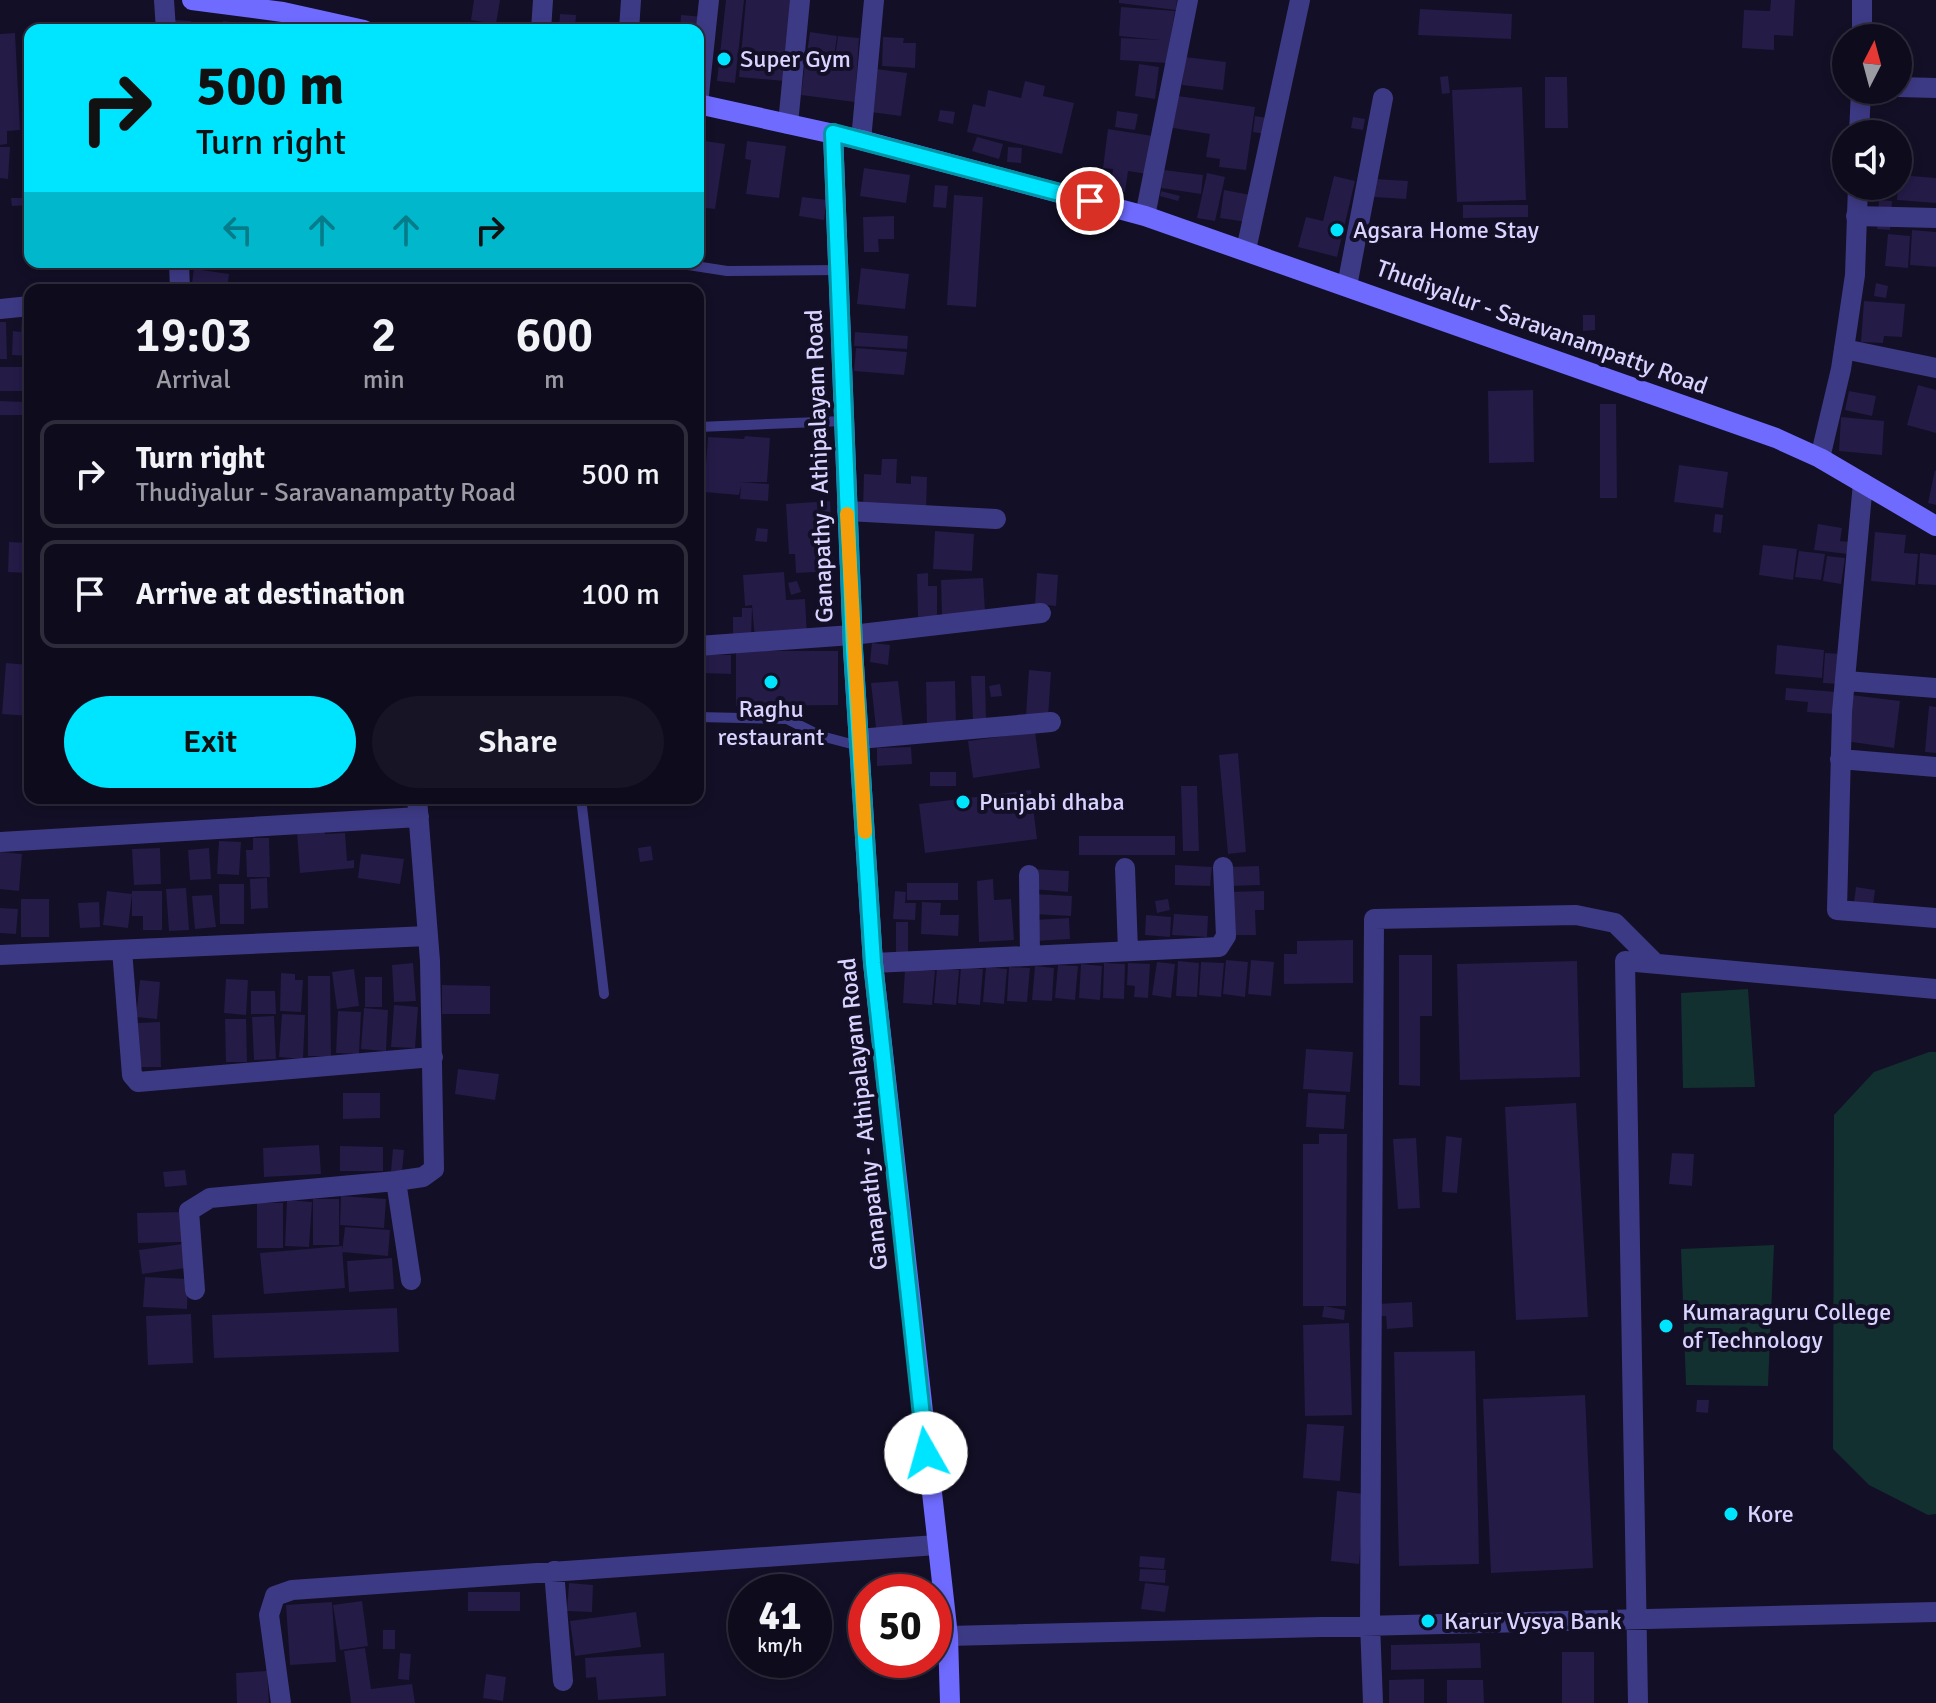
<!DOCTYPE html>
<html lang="en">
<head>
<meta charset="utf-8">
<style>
	body { margin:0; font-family:Signika,sans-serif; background:#171425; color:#f1f3f6; height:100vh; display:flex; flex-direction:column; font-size:30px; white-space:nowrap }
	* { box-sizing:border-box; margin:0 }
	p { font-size:26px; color:#9b9ba3 }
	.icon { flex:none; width:44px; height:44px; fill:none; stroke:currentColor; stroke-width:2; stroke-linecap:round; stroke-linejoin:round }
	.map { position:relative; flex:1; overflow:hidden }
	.details { position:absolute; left:24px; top:284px; width:680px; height:520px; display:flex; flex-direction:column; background:#0e0b1c; border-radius:16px; box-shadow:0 4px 12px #0003,0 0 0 2px #2e2b3b }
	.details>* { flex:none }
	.guide { position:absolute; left:24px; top:24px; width:680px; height:244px; border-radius:16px; box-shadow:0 4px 12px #0003,0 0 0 2px #2e2b3b; background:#00e5ff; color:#111; overflow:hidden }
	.needle { width:52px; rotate:6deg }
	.tools { position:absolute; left:1832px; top:24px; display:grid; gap:16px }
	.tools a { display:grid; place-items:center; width:80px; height:80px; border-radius:50%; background:#0e0b1c; box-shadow:0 4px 12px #0003,0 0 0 2px #2e2b3b; font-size:40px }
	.speed { position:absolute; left:728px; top:1574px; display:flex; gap:16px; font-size:40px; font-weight:700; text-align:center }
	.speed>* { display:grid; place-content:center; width:104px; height:104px; border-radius:50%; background:#0e0b1c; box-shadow:0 4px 12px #0003,0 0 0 2px #2e2b3b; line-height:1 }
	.speed small { font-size:20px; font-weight:400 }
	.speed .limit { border:12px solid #d22; background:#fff; color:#111 }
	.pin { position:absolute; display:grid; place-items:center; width:68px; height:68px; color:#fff; margin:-34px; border:4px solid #fff; border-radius:50%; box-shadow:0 2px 8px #0007 }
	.me { position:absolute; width:88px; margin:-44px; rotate:353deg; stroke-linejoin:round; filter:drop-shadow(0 0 6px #0008) }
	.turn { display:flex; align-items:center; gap:28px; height:168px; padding:0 40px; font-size:36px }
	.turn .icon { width:104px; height:104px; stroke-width:2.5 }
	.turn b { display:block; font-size:56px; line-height:68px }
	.lanes { display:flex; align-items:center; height:76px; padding:0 40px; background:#0003; justify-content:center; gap:40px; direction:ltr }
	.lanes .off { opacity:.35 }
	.eta { display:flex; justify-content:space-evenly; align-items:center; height:136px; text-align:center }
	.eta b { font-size:48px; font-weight:600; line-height:56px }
	.button { display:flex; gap:16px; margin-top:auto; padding:16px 40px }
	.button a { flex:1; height:92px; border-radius:48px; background:#00e5ff; color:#111; font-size:32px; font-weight:600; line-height:92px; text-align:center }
	.button a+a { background:#171425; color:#f1f3f6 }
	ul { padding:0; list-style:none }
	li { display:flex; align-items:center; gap:24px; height:108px; margin:0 16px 12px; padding:0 24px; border:4px solid #2e2b3b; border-radius:16px }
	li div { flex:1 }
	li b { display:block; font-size:30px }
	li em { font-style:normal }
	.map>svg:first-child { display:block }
	.grass { fill:#12302f }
	.building { fill:#241b47 }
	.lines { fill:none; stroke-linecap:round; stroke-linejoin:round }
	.service { stroke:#3d3a85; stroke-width:10 }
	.minor { stroke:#3d3a85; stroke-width:20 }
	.tertiary { stroke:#3d3a85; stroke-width:20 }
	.secondary { stroke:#6f6bff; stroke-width:20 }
	.route-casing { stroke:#0095a6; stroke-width:20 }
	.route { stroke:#00e5ff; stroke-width:14 }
	.slow { stroke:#f59e0b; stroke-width:14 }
	.poi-dot { fill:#00e5ff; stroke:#130f26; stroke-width:3 }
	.labels { text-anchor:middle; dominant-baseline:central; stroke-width:8; stroke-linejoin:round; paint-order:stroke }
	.poi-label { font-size:24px; fill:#d9d4ff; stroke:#130f26; text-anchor:start }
	.street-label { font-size:24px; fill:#d9d4ff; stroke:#130f26 }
</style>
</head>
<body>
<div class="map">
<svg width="1936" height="1703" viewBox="0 0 1936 1703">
	<rect width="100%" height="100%" fill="#130f26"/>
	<path class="grass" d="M1748,989L1755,1087L1683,1088L1681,993Z
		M1929,1052H1936V1514L1928,1515L1869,1485L1833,1449L1834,1115L1874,1072Z
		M1774,1245L1768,1386L1686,1385L1681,1249Z"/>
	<path class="building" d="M474,0H500L496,24L471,20Z
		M726,0H744L735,83L717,81Z
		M746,0H793L785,81L739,77Z
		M1119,0H1177L1176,10L1119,3Z
		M1771,0H1795L1793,36L1774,35V50L1742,48L1744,10L1770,11Z
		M1121,7L1175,11L1166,63L1120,60L1121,38L1162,40L1119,36Z
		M1420,9L1512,14L1511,39L1418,35Z
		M560,14L576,15L575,29L559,28Z
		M681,15L704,17L698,30H680Z
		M174,20L191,21L190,30H173Z
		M223,21L251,24V30H222Z
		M254,24L268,27L267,30H253Z
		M810,32L837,36L834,57L807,53Z
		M15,33L20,130L7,131V144L0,145V34Z
		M838,36L859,38L855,102L801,95L806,55L834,58V65Z
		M883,37L904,38L903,43H916L915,68L882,66Z
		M1185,57L1226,62L1223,90L1182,85Z
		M1139,64L1159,67L1155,99L1135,96Z
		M876,69L907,73L901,116L870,112Z
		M1448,76L1450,93L1442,94L1440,77Z
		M1545,77H1567L1568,128H1545Z
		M1025,81L1045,86L1043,96L1074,103L1062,154L967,132L973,104L985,107L988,90L1021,98Z
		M1522,87L1526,200L1457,202L1452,90Z
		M1171,95L1255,107L1246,170L1219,167L1220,159L1206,157L1210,134L1167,127Z
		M940,110L955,112L953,124L938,121Z
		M1117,111L1138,114L1135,130L1115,127Z
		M1255,116L1267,118L1265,134L1253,132Z
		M1353,117L1365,119L1363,130L1351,128Z
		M1108,129L1153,136L1147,174L1128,171L1125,192L1110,190L1113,169L1103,168Z
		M977,137L1003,144L999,159L972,151Z
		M698,140L725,144L715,209L698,207Z
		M747,141L786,146L779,198L746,194L751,160L745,159Z
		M0,147H10L8,179L0,178Z
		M1008,147L1022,148L1021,163L1007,162Z
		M864,168L910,175L906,203L860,196Z
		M1164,170L1203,175L1201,194L1161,188Z
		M1207,173L1225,177L1215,221L1197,218Z
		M1899,175L1936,178V203L1897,200Z
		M1334,176L1355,181L1337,257L1298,247L1306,217L1323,221Z
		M1375,179L1408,181L1406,199L1374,197Z
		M935,185L948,186L946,208L933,207Z
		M1224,190L1251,195L1247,222L1220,218Z
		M1161,191L1180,196L1178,201L1160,196Z
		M954,195L983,197L976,307L947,305Z
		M802,197L827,200L824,220L799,216Z
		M11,198H30V205L12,206Z
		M1879,200L1892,201L1890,230L1877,229Z
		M1463,205H1528V217L1463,218Z
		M894,216V239H878L879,252H864L863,217Z
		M1912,230L1936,232V267L1910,265Z
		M1888,234L1910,236L1908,268L1885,266Z
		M861,268L909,274L905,309L857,304Z
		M194,269L229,274L227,290H191Z
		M1876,283L1888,286L1886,298L1874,296Z
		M1864,301L1905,304L1902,337L1884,336L1883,343L1861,342Z
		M1583,315H1595V330L1583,331Z
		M22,316L30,317V356L12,355L13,331L21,332Z
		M0,322H6L7,359H0Z
		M855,332L908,336L907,349L854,346Z
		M856,348L907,352L904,375L854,371Z
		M0,367H23V391H0Z
		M1918,385L1936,390V433L1907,425Z
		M1533,390L1534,462L1489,463L1488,391Z
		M1849,391L1876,396L1872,416L1845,410Z
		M0,401L24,402V415H0Z
		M1600,404H1616L1617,498H1600Z
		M1841,417L1884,421L1882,455L1839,451Z
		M745,436L770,438L767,482H740L769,484L768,501L740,499L741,485L739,495L704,492L708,437L744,439Z
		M882,459H897L896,483L911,484V476L927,477L926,512L863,510L864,474L881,475Z
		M1679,465L1728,472L1723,508L1674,502Z
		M1935,470L1936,471V505L1928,503Z
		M830,501L834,571L796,573L795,554H789L786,504Z
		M1715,514L1723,515L1721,533L1713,532Z
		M1818,524L1842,528L1840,541L1850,542L1848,554L1814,550Z
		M757,528L768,529L767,542L755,541Z
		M935,531L974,534L972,571L933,569Z
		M1875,532L1906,535L1904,553L1918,554L1915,585L1871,581Z
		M9,542L30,543L28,573L8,572Z
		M1763,545L1797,549L1793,580L1759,575Z
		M1799,551L1825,554L1821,580L1795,577Z
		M1920,553L1936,555V585L1918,584Z
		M1827,556L1845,558L1841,584L1823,581Z
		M784,572L786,600L805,599L807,637L755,640L752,605L745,606L743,575Z
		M928,573V586H937V616L918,617L917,574Z
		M1037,573L1058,575L1056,606L1035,604Z
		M983,578L985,612L942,615L941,580Z
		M797,581L801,592L791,595L788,583Z
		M742,608H752L751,640H733V617H742Z
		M872,643L890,645L888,665L870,662Z
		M1777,645L1824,650L1822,678L1775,674Z
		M736,651H838V705L736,706Z
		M1825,653L1843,654L1840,684L1823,683Z
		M702,655H731V674L702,673Z
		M6,663L30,665V716L2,714Z
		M1029,670L1051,672L1048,718L1026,716Z
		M971,676H985L986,720L973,721Z
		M898,681L903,726L876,728L871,683Z
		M955,681L956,724L927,725L926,682Z
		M1000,684L1002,696L991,697L989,686Z
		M1786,688L1837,692L1835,714L1807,712L1808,702L1785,700Z
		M1851,695L1900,701L1894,748L1845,741Z
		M1929,706L1936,707V753L1925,752Z
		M1035,732L1040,768L973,778L968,741Z
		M911,747L912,764L877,766V748Z
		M1238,753L1246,852L1228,854L1219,755Z
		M930,772H956V786H930Z
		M1181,786H1197L1199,851H1183Z
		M1031,790L1037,839L925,853L919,804Z
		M324,830L325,834L345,833L347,861L354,860V868L300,873L297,832Z
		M1079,836H1175V855H1079Z
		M253,838H269L270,877H247L246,850H253Z
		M219,841L241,842L239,875L217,874Z
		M651,846L653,860L640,862L638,848Z
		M160,848L161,884L134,885L132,849Z
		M209,848L211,879L190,880L188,850Z
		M0,852L22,854L19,891L0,889Z
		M361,854L404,859L400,884L358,878Z
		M1175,865L1212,867L1210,886L1175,885Z
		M1259,866L1260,885L1228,886L1227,867Z
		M1033,869L1069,871L1068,892L1032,889Z
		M267,878L268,908L251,909L250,879Z
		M993,879L994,900L1011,899L1014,940L979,942L977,881Z
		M907,883H958V900H907Z
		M219,884H244V924H220Z
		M1856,887L1875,890L1872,913L1853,910Z
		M186,888L189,930L169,931L166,889Z
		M107,891L132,894L128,928L103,925Z
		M132,891H162V930H143V916H132Z
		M895,891L906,892L905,903H916L915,920L893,919Z
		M1264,891V910H1255L1256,935H1230L1228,892Z
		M1034,894L1072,896L1071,916L1033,914Z
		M212,895L216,927L195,929L192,896Z
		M21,899H49V937H21Z
		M1168,899L1170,910L1157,913L1155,901Z
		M99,902L100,927L80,928L78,903Z
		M922,902L941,903L940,915H959L958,936L921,934Z
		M0,908L18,909L16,934L0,933Z
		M1174,914L1208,916L1207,937L1172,935Z
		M1146,915L1171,917L1170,937L1145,935Z
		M1069,918L1070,939L1035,941L1034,920Z
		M896,922H908V957H896Z
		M1353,940V983L1284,984V954H1297V941Z
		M1399,955H1432V1016H1420V1086L1399,1085Z
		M1226,960L1248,962L1245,997L1223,994Z
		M1251,960L1274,962L1271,996L1248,994Z
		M1178,961L1199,963L1197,997L1176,996Z
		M1577,961L1580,1077L1460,1080L1457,964Z
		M1157,962L1175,964L1171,998L1152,995Z
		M1201,962L1224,963L1221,997L1199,995Z
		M413,963L416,1001L394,1002L392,965Z
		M1104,963L1125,964L1124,999L1103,998Z
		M1128,963L1150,964L1148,998L1134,997L1135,986L1127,985Z
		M1081,964L1102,966L1100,1000L1079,998Z
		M1058,965L1078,966L1075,1000L1055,998Z
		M1035,966L1054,968L1052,1001L1032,1000Z
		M961,967L983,969L980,1005L958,1003Z
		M986,967L1007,969L1004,1004L983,1002Z
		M1009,967L1030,968L1027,1002L1007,1001Z
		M937,968L959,970L956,1005L934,1003Z
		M354,969L359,1006L337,1009L332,972Z
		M905,969L935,971L932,1005L903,1003Z
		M281,973L295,974V980H303L301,1012L280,1011Z
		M308,976H330L331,1056H308Z
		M365,977H382V1007H365Z
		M226,979L248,980L246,1015L224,1013Z
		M140,980L160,982L157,1019L136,1017Z
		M442,985L490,986V1014H442Z
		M251,991H275L276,1014H251Z
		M394,1005L418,1007L415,1048L391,1047Z
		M364,1008L388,1010L386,1051L361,1049Z
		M338,1011L361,1012L359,1054L336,1053Z
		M282,1014L305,1015L303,1059L279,1057Z
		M274,1016L276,1059L254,1060L252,1017Z
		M225,1019H246L247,1062H226Z
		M160,1022L161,1067H139L138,1023Z
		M1306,1049L1353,1052L1350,1092L1303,1089Z
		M458,1069L499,1074L495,1100L455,1094Z
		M343,1093H380V1118L343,1119Z
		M1308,1093L1346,1095L1344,1129L1306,1127Z
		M1576,1103L1588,1317L1516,1320L1505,1107Z
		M1319,1134H1347L1346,1306H1303V1144H1319Z
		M1446,1136L1462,1138L1457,1193L1442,1192Z
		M1416,1138L1420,1208L1398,1209L1393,1139Z
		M319,1145L321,1174L264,1177L263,1148Z
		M340,1146L383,1147V1171H340Z
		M393,1149L404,1150L402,1172L391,1171Z
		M1672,1153L1694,1154L1692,1186L1669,1184Z
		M185,1170L187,1185L165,1187L163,1172Z
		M341,1196L386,1199L384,1228L340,1225Z
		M313,1199H339V1245H313Z
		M287,1200L312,1202L309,1247L285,1246Z
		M257,1203H283V1248H257Z
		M182,1212V1242L138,1243L137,1213Z
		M345,1227L390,1230L388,1256L342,1252Z
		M183,1244L186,1268L142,1274L139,1250Z
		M342,1246L345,1288L264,1294L260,1253Z
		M392,1258L394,1289L349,1292L347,1261Z
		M145,1277L188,1279L187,1309L143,1307Z
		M1412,1302L1413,1327L1387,1329L1386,1316H1379L1378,1304Z
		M1324,1306L1345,1310L1344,1320L1322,1317Z
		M397,1308L399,1352L214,1358L212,1315Z
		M191,1314L193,1363L148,1365L146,1316Z
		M1349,1323L1352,1415L1305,1416L1303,1325Z
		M1475,1351L1479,1564L1399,1566L1394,1352Z
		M1585,1395L1593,1568L1491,1573L1483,1399Z
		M1697,1400H1709L1708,1413L1696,1412Z
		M1307,1424L1344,1426L1340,1481L1303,1478Z
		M1337,1491L1365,1494L1359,1564L1331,1561Z
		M1140,1556L1165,1558L1164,1569L1139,1567Z
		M1140,1569L1166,1570L1165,1583L1139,1581Z
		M569,1583L593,1585L592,1612L567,1611Z
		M1145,1583L1169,1586L1165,1612L1141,1609Z
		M468,1592H520V1611H468Z
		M362,1601L368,1646L340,1650L333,1605Z
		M332,1602L336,1662L290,1665L286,1605Z
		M636,1612L641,1647L575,1656L570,1621Z
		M383,1630H395V1649H383Z
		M1480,1643L1481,1668L1391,1670V1645Z
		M365,1648L371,1689L412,1684L415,1703H351L344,1651Z
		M1562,1652H1594V1703H1562Z
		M400,1653L411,1654L409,1680L398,1679Z
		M664,1653L666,1696L598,1700L596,1677L586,1678L585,1658Z
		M267,1671L269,1703H237L236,1673Z
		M486,1674L506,1677L503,1701L483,1698Z
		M1424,1679V1703H1389V1680Z
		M1447,1680H1483L1484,1703H1447Z"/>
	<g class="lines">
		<path class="service" d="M669,262L727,271L837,270
			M698,427L843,421
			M698,717L787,719L821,736L859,746
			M581,798L604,994"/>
		<path class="minor" d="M164,0L166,30
			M541,30L543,0
			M629,30L631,0
			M1898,87L1936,88
			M698,104L709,0
			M788,124L800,0
			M861,140L874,0
			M1145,216L1188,0
			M1856,216L1936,218
			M1246,250L1300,0
			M179,262L180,290
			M1347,286L1383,98
			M0,309L30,306
			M1844,349L1936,368
			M1863,483L1842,712L1837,910L1936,918
			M847,511L996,519
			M698,646L852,635L1041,613
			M1846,681L1936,688
			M859,739L1051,722
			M1840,759L1936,767
			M0,842L419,817
			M1125,868L1128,951
			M1029,875L1030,956
			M122,950L132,1075L138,1082L433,1057
			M0,955L428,936
			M873,963L1219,947L1226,936L1223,867
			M396,1181L411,1280
			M195,1290L189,1211L210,1198L396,1181L423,1177L434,1169L430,961L417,798
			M554,1571L563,1681
			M948,1636L1936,1612
			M281,1703L269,1615L275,1596L292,1590L937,1545
			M1373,1703L1370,1623L1374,919L1576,915L1615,923L1656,964
			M1638,1703L1625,961L1936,989"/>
		<path class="tertiary" d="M1862,38V0
			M1859,134L1861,90
			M1820,458L1841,369L1855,275L1858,186"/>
		<path class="secondary" d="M192,0L283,12L364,30
			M698,104L861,140L1145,216L1776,438L1820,458L1936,526
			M833,133L853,649L873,963L948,1636L950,1703"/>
	</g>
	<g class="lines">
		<g class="route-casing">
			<path id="route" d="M926,1453L873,963L853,649L833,133L1090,201"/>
		</g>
		<use href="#route" class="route"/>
		<path class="slow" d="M847,514L865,832"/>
	</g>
	<g class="poi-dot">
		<circle cx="724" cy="59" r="8"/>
		<circle cx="1337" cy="230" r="8"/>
		<circle cx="771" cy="682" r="8"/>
		<circle cx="963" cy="802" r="8"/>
		<circle cx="1666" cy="1326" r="8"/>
		<circle cx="1731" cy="1514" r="8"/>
		<circle cx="1428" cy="1621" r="8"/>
	</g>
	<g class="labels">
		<g class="poi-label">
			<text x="740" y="59">Super Gym</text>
			<text x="1353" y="230">Agsara Home Stay</text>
			<text x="771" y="709" text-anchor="middle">Raghu<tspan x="771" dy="28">restaurant</tspan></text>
			<text x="979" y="802">Punjabi dhaba</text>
			<text x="1682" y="1312">Kumaraguru College<tspan x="1682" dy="28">of Technology</tspan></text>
			<text x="1747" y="1514">Kore</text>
			<text x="1444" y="1621">Karur Vysya Bank</text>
		</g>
		<g class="street-label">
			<text transform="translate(1542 327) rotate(20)">Thudiyalur - Saravanampatty Road</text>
			<text transform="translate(819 466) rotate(-92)">Ganapathy - Athipalayam Road</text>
			<text transform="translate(863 1114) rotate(-96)">Ganapathy - Athipalayam Road</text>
		</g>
	</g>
</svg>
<div class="tools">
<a><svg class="needle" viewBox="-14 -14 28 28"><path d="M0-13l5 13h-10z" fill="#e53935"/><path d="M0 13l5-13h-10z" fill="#9b9ba3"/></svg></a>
<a><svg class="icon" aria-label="sound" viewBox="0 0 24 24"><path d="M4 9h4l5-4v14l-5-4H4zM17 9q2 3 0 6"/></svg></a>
</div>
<div class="speed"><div>41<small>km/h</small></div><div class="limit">50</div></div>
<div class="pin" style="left:1090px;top:201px;background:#d93025"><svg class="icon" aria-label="arrive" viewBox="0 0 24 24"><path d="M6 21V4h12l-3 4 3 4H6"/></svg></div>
<svg class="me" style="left:926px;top:1453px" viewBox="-20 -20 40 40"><circle r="19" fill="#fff"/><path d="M0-13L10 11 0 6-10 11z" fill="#00e5ff"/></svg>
<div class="guide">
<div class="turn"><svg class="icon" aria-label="right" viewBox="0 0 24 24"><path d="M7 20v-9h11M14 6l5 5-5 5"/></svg><div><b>500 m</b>Turn right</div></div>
<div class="lanes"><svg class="icon off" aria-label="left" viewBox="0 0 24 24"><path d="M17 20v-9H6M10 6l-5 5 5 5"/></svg><svg class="icon off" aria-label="ahead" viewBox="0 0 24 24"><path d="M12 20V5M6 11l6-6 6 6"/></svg><svg class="icon off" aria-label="ahead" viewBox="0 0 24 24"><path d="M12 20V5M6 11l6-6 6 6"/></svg><svg class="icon" aria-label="right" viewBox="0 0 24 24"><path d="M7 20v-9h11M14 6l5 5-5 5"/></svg></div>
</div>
<section class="details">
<div class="eta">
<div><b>19:03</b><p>Arrival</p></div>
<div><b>2</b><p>min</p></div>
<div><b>600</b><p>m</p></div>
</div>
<ul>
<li><svg class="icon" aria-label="right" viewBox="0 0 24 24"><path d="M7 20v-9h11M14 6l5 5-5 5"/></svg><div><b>Turn right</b><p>Thudiyalur - Saravanampatty Road</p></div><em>500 m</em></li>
<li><svg class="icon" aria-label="arrive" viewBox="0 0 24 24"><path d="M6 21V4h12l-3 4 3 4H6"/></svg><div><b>Arrive at destination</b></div><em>100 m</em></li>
</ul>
<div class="button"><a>Exit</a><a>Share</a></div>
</section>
</div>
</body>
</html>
